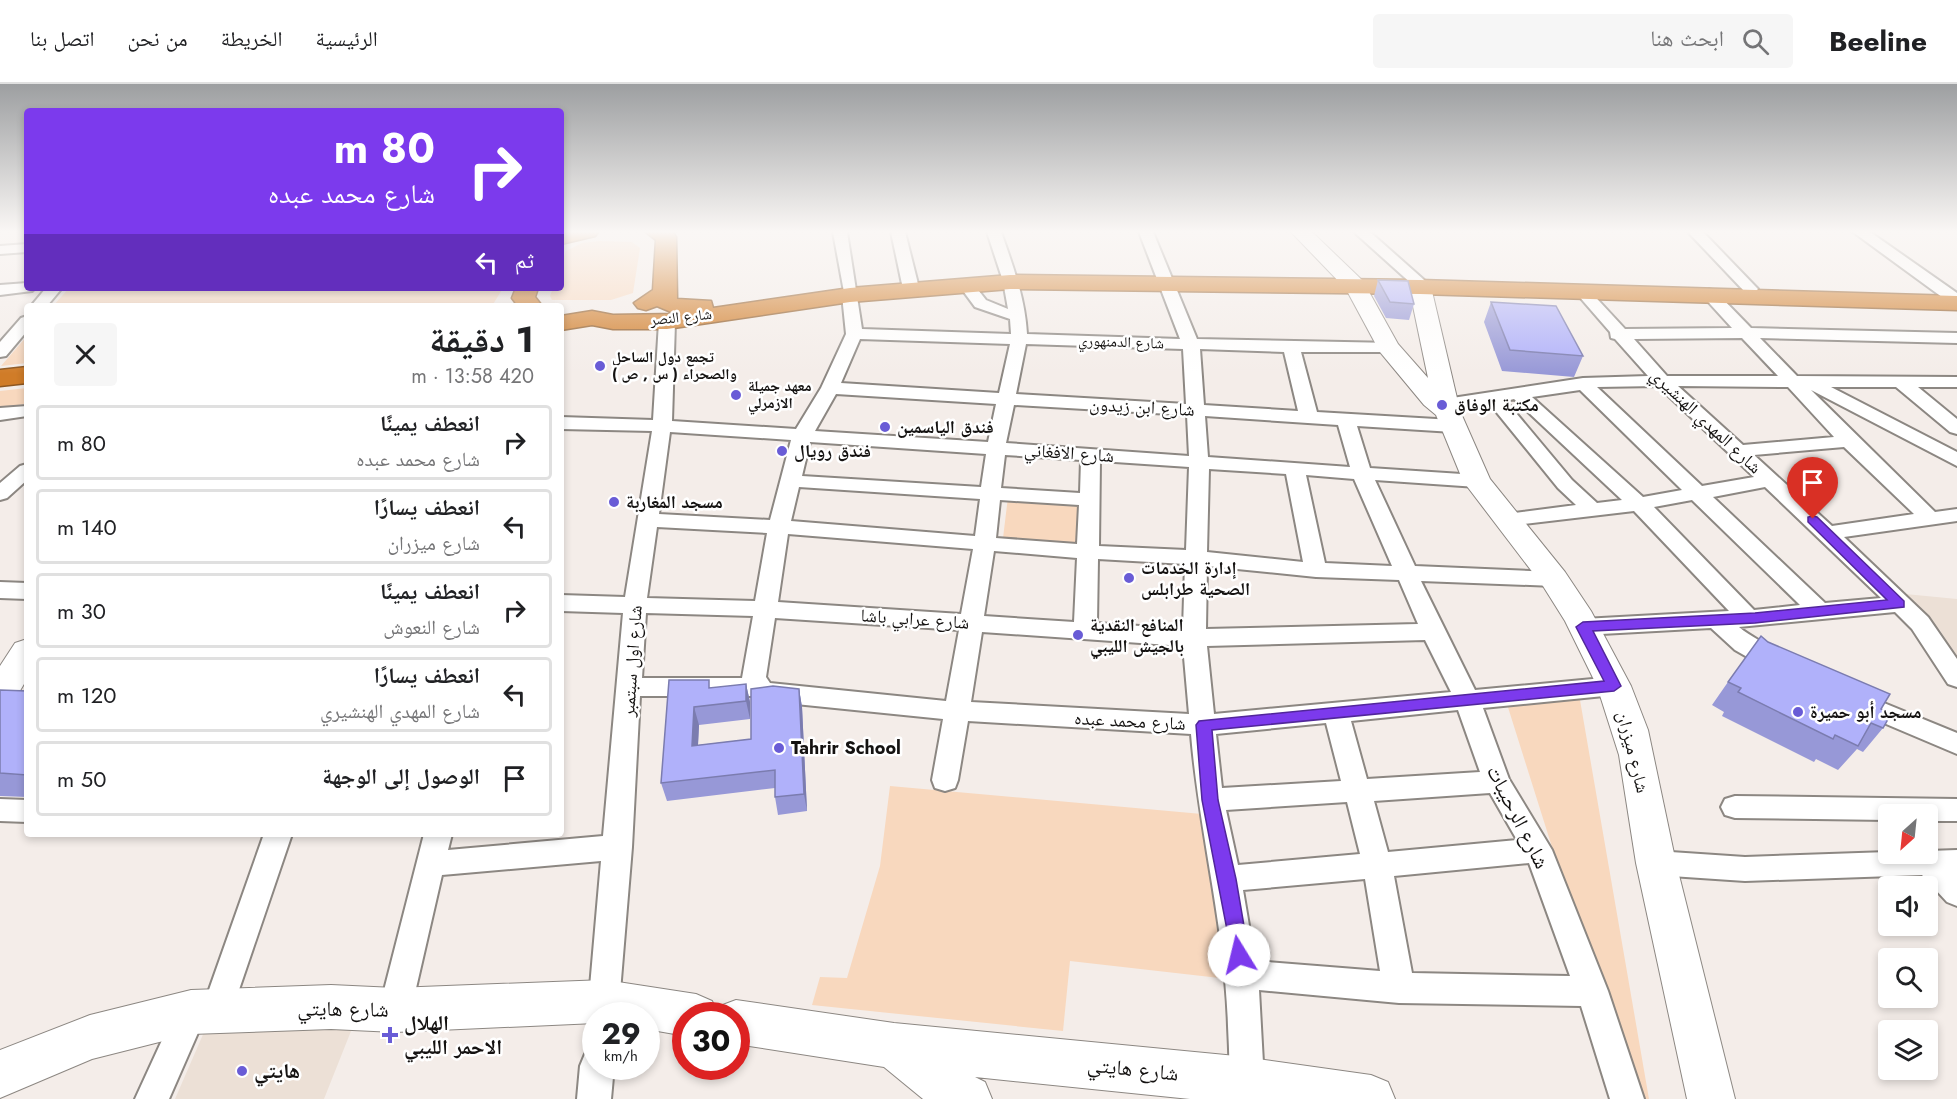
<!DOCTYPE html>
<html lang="ar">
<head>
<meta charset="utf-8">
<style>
	body { margin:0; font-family:Jost,"Noto Naskh Arabic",sans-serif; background:#f6f6f6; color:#202124; direction:rtl; height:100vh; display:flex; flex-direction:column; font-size:22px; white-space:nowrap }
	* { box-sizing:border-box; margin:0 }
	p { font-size:20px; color:#757577 }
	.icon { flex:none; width:33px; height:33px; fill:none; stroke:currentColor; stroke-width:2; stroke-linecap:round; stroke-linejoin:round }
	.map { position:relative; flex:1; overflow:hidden; direction:ltr }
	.details { position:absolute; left:24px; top:219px; width:540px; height:534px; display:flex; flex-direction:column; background:#fff; border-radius:6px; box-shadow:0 3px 9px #0003; direction:rtl }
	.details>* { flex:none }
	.hud { position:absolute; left:24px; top:24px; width:540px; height:183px; border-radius:6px; box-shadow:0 3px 9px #0003; direction:rtl; background:#7c3aed; color:#fff; overflow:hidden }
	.needle { width:39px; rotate:207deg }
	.tools { position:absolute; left:1878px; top:720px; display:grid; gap:12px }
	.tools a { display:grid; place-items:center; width:60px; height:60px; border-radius:6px; background:#fff; box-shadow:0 3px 9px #0003; font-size:30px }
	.speed { position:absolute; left:582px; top:918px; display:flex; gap:12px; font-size:30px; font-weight:700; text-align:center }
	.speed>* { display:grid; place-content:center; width:78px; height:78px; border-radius:50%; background:#fff; box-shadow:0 3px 9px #0003; line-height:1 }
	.speed small { font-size:15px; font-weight:400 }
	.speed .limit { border:9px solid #d22; background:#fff; color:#111 }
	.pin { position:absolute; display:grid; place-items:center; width:51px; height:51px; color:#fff; margin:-62px -26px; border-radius:50% 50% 50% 0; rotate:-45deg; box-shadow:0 0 6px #0007 }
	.pin .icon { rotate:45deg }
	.me { position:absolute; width:66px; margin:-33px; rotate:351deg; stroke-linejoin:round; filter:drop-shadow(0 0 4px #0008) }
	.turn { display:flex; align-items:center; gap:21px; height:126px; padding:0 30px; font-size:27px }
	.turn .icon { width:78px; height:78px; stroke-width:2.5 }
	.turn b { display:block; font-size:42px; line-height:51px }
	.then { display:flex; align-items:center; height:57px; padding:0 30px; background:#0003; gap:12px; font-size:22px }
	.round { display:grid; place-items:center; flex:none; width:63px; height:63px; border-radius:6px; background:#f6f6f6 }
	.overview { display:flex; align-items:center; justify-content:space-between; height:102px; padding:0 30px }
	h1 { font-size:36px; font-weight:700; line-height:45px }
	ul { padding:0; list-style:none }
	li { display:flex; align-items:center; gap:18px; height:75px; margin:0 12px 9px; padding:0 18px; border:3px solid #e0e0e0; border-radius:6px }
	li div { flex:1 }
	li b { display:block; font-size:22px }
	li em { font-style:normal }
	header { display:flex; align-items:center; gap:36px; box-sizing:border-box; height:84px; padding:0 30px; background:#fff; border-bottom:2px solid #e0e0e0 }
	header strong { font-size:28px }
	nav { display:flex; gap:33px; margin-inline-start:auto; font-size:21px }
	.search { width:420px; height:54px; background:#f6f6f6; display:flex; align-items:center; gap:15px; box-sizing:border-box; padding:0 21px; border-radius:6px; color:#757577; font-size:22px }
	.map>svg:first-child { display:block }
	.built { fill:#ece0d6 }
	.green { fill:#f8d8be }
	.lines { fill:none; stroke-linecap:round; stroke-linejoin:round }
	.street-casing { stroke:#8c8782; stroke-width:4 }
	.secondary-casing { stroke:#8c8782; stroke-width:2 }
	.highway-casing { stroke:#8e5720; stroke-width:3 }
	.street { fill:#fff; fill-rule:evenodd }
	.secondary { fill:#fff; fill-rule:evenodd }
	.highway { fill:#d07c28; fill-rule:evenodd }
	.wall { fill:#9798d7 }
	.shaded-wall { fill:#7b7caf }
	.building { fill:#b0b1fa; stroke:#7b7caf; stroke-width:1.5 }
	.route { fill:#7c3aed; stroke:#51269a; stroke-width:1.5 }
	.poi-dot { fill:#695cd6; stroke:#fff; stroke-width:2 }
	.labels { text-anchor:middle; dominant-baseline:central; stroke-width:5; stroke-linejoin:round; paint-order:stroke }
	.far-street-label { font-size:15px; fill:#141211; stroke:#fff }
	.far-poi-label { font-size:15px; font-weight:bold; fill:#141211; stroke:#fff; text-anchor:start }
	.poi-label { font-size:18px; font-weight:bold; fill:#141211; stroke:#fff; text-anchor:start }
	.street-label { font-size:18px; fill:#141211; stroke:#fff }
	.near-street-label { font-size:21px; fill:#141211; stroke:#fff }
	.near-poi-label { font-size:21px; font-weight:bold; fill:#141211; stroke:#fff; text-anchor:start }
</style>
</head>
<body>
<header>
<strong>Beeline</strong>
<div class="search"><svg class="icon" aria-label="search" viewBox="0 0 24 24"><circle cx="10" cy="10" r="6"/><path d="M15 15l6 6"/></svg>ابحث هنا</div>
<nav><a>الرئيسية</a><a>الخريطة</a><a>من نحن</a><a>اتصل بنا</a></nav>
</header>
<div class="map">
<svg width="1957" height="1015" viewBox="0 0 1957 1015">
	<rect width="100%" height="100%" fill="#f4ede9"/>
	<path class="built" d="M1895,509L1957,515V577L1940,546Z
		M359,927L324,1015H175L211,932Z"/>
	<path class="green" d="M600,157L632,158L640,164L633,209L611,216H552L550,212L553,204H561V180L566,167L582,159Z
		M69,204H503L492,222H53Z
		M27,252V279L1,282Z
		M27,304V320L0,323V307Z
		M1008,413L1086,418L1084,460L1003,454Z
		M1580,616L1649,1015H1643L1598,909L1506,617Z
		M890,702L1202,730L1237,896L1070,877L1063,947L812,921L820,893L847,894L880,782Z"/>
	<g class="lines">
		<g class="street-casing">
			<path id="street" d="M833,148H847L862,245L1011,250L1010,235L975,223L958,200L961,197H971L986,216L1008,225L1003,197L987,148H1001C1013,182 1025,214 1027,250L1180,255L1139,148H1153L1197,255L1394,259L1396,263L1394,267L1388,268H1301L1317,328L1453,336L1462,342L1453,348L1357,342L1370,384L1477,391L1484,393L1487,397L1484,401L1477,403L1375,396L1415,482L1554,488L1562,490L1565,495L1562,500L1554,502L1421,497L1475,606L1614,593L1623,596L1626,602L1623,608L1614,611L1483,624L1509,695L1552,766L1608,907L1644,1015H1610L1581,922L1399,919L1259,906L1264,997L1261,1015H1227C1231,991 1229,966 1228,942C1225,843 1199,748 1191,650L968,637L958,696L955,704L945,707L935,704L932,696L943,635L766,617L752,612H640L632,763L618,932H596V938L588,926L601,777L442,791L411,926L406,937L395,941L384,937L379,926L424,750H452L448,766L603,752L623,529L561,527V511L625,513L652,347L561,345V333L653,336L659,238L667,233L675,238L672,337L796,345L821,304L846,250L842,211L844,208ZM860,255L1010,260L999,309L841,299ZM1026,260L1183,265L1186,320L1016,310ZM1200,265L1284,268L1298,327L1204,321ZM836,310L996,320L988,358L815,347ZM1014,321L1187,331L1189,372L1006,359ZM1205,332L1338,341L1350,383L1208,373ZM670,348L791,356L770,436L659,430ZM810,358L986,370L981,403L802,392ZM1005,371L1081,376L1080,409L1001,404ZM1100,377L1189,383L1186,466L1099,462ZM1209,385L1286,390L1303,478L1207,468ZM1306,391L1354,395L1392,482L1325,479ZM799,403L980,415L975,452L791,437ZM1000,416L1079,421L1077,460L996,454ZM657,443L767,449L755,517L647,514ZM788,450L973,465L961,530L778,518ZM994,467L1077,474L1074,538L984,532ZM1098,475L1185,480L1183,545L1097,539ZM1207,482L1316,493L1399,496L1418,540L1206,545ZM646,529L753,532L742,594H642ZM775,534L959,546L946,617L770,599L766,593ZM982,548L1183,562L1189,630L971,618ZM1425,556L1451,608L1214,630L1207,562ZM1458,626L1480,688L1367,695L1351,637ZM1326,639L1341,697L1222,704L1216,650ZM1490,709L1517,756L1388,768L1374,717ZM1347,718L1360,770L1238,781L1226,726ZM1529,779L1570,892L1412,889L1394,792ZM1365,795L1380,887L1255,877L1243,806Z
				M891,148H905L918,200L915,203H905L902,200Z
				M1354,148H1370L1423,195L1426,198L1423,201H1413Z
				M1688,148H1703L1755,202L1758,205L1755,208H1745Z
				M1853,148H1870L1957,209V216H1946Z
				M27,160V168L0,170V162Z
				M27,199V204H35L32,207L0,211V201Z
				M1582,202L1587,204L1625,245L1732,244L1701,210L1709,205L1715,207L1751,244L1957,249V259L1760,254L1797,292L1957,293V303H1918L1957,335V350L1950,348L1896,303H1831L1957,368V382L1811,306L1935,428L1957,425V437L1844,453L1928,533L1957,575V603L1948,600L1912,545L1895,528L1739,543C1753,555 1780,565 1789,581L1786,587L1777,590L1735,566L1711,544L1583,551L1575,549L1571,543L1575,537L1583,535L1729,527L1634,427L1507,442L1500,441L1497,436L1500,431L1507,430L1576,421L1558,404L1489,319L1439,326L1430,321L1439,316L1583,294L1648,292L1615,255L1611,254L1610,248L1577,210L1574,207ZM1742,254L1778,292H1667L1634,255ZM1658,302L1754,393L1702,402L1597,303ZM1678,302L1788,303L1834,353L1743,361ZM1580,306L1682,406L1643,413L1532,313ZM1514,315L1622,416L1597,419L1572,396L1506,317ZM1844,363L1914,430L1832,442L1754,371ZM1765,403L1881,514L1825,519L1713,413ZM1692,416L1800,521L1754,526L1654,423Z
				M46,204H62L47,222H31Z
				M27,232V247L6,272L0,273V258L21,234Z
				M27,322V332L0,336V324Z
				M27,380V396L7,414L0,416V399L20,382Z
				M0,498L27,499V515L0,514Z
				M1862,610L1957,649V670L1853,626L1849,619L1853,612Z
				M1735,712L1957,715V737H1928V730H1888V736L1735,734L1725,731L1721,723L1725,715Z
				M0,715L27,716V738L0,737Z
				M264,750H292L228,938L217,942L204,935L169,1015H135L180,917L191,913L204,920Z
				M1957,766V822L1947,818L1922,791L1745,797L1656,791L1646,788L1642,779L1646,770L1656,767L1745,773L1888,768L1928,770V767Z
				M596,966V982H614L611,1015H577L580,982L585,970Z"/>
		</g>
		<g class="secondary-casing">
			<path id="secondary" d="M1291,148H1312L1363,197L1398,260L1428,294L1409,203L1412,198H1428L1431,203L1460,327L1490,395L1565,488L1591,527L1631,602L1648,646L1676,779L1735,1015H1687L1636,779L1619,671L1597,602L1565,537L1543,502L1463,397L1436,331L1424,321L1380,268L1346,205Z
				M27,555V595L12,620L0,624V582L15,559Z
				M605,896L696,910L712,917L717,929L720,922L736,916L894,939L1236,972L1371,991L1388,998L1395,1015H1190L975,993L985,998L992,1015H923L884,983L736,960V932H686V952L646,945V932H596V939L395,948L331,945L191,950L92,975L0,1014V966L90,931L191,906L331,901L395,904Z"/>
		</g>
		<g class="highway-casing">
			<path id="highway" d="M561,148H598L595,152L561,160Z
				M646,148H673L676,153L677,215L711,217L713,224L850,204L1010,191L1420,196L1957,212V226L1420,210L1010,205L850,218L667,245H613L592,241L561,246V232L592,227L613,231L676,230L657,222L646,226L638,224L634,219L653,206L656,156Z
				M516,204H538L535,213L542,222H518L512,214Z
				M27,283V299L0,302V286Z"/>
		</g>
		<use href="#street" class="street"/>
		<use href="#secondary" class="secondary"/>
		<use href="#highway" class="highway"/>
	</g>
	<path class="wall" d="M1378,196L1414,220L1409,236L1386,234L1374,212Z
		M1491,218L1583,272L1574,293L1502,287L1484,238Z
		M1768,558L1881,625L1883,644L1863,668L1857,665L1838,686L1816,675L1814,678L1722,632L1724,628L1712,621L1728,598Z
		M669,596L711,604L746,600L750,618V635L699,641L698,661L751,655L799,605L802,623L807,727L778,731L775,713V704L667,717L661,699Z
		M0,606L27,607V713L0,712Z"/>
	<path class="shaded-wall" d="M746,600L750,618V635L746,617Z
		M799,605L802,623L807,727L804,710Z
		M694,623L699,641L697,680L692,662Z"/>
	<path class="building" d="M1378,196L1408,197L1414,220L1390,218Z
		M1491,218L1556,222L1583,272L1510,266Z
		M1761,552L1768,558L1890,610L1881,625L1891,630L1883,644L1871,639L1858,662L1835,651L1833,655L1738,608L1741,604L1728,598Z
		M669,596H709V604L746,600V617L694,623L692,662L751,655V605L773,602L799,605L804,710L775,713V686L661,699Z
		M0,606L27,607V691L0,689Z"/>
	<linearGradient id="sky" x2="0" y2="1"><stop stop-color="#9d9fa1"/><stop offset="0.51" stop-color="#faf7f5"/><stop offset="1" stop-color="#faf7f5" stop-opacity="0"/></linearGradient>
	<rect width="1957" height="290" fill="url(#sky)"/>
	<path class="route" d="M1813,432L1817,433L1904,517V523L1755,539L1593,547L1621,602L1614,607L1212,646L1218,716L1236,795L1249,871L1246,877L1239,880L1233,877L1202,716L1196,641L1199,637L1604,597L1576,543L1583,538L1755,529L1887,516L1808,438V433Z"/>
	<g class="poi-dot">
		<circle cx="600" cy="282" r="6"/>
		<circle cx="736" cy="311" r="6"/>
		<circle cx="1442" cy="321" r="6"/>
		<circle cx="885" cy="343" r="6"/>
		<circle cx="782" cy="367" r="6"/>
		<circle cx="614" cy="418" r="6"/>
		<circle cx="1129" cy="494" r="6"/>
		<circle cx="1078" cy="551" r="6"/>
		<circle cx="1798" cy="628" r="6"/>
		<circle cx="779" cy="664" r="6"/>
		<path d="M387 942h6v6h6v6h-6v6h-6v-6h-6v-6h6z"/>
		<circle cx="242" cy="987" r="6"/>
	</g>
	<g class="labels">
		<g class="far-street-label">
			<text transform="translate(681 233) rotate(-6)">شارع النصر</text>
			<text transform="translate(1121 258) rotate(2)">شارع الدمنهوري</text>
		</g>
		<g class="far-poi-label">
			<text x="612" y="273">تجمع دول الساحل<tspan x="612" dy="17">والصحراء ( س , ص )</tspan></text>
			<text x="748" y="302">معهد جميلة<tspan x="748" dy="17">الازمرلي</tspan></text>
		</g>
		<g class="poi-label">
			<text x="1454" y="321">مكتبة الوفاق</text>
			<text x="897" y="343">فندق الياسمين</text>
			<text x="794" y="367">فندق رويال</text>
			<text x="626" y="418">مسجد المغاربة</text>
			<text x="1141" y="484">إدارة الخدمات<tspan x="1141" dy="21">الصحية طرابلس</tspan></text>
			<text x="1090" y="541">المنافع النقدية<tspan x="1090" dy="21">بالجيش الليبي</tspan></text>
			<text x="1810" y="628">مسجد أبو حميرة</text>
			<text x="791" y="664">Tahrir School</text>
		</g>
		<g class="street-label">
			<text transform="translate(1142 323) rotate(3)">شارع ابن زيدون</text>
			<text transform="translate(1706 337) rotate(43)">شارع المهدي الهنشيري</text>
			<text transform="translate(1069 369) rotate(4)">شارع الافغاني</text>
			<text transform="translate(915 535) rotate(4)">شارع عرابي باشا</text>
			<text transform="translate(632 577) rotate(-86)">شارع اول سبتمبر</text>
			<text transform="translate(1130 637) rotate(3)">شارع محمد عبده</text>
			<text transform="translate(1633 668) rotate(76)">شارع ميزران</text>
		</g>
		<g class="near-street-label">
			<text transform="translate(1518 733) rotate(63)">شارع الرحيبات</text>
			<text transform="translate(343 925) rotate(1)">شارع هايتي</text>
			<text transform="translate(1133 985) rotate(6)">شارع هايتي</text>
		</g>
		<g class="near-poi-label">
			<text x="404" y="939">الهلال<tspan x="404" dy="24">الاحمر الليبي</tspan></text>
			<text x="254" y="987">هايتي</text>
		</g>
	</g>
</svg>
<div class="tools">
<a><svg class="needle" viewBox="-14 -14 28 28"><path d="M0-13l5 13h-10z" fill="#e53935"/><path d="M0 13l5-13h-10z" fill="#757577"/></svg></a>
<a><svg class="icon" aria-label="sound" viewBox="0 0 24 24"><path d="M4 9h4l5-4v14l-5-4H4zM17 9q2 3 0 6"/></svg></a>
<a><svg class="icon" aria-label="search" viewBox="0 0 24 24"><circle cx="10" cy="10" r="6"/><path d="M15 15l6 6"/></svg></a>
<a><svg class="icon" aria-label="layers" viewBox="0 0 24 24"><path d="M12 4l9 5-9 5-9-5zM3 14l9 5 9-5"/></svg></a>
</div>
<div class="speed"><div>29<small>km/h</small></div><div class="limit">30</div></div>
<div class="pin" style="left:1813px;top:435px;background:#d93025"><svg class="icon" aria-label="arrive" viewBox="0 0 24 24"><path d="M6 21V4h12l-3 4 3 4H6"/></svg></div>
<svg class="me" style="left:1239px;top:871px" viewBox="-20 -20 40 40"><circle r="19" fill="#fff"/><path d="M0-13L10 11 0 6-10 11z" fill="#7c3aed"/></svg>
<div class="hud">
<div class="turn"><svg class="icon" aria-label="right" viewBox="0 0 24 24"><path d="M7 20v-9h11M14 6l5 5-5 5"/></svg><div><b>80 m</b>شارع محمد عبده</div></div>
<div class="then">ثم<svg class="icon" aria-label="left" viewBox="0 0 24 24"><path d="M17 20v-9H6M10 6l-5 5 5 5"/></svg></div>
</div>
<section class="details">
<div class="overview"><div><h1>1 دقيقة</h1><p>420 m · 13:58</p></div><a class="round"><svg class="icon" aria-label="close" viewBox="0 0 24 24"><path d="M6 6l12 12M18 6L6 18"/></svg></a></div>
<ul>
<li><svg class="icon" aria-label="right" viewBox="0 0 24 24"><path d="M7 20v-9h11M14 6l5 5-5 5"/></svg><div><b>انعطف يمينًا</b><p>شارع محمد عبده</p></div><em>80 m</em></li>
<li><svg class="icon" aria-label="left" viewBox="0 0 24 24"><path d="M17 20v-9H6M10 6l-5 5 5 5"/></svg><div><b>انعطف يسارًا</b><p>شارع ميزران</p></div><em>140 m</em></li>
<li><svg class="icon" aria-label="right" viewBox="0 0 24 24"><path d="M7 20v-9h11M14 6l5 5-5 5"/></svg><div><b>انعطف يمينًا</b><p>شارع النعوش</p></div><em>30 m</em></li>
<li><svg class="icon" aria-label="left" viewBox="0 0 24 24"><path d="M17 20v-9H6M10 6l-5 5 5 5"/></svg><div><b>انعطف يسارًا</b><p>شارع المهدي الهنشيري</p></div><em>120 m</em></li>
<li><svg class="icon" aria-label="arrive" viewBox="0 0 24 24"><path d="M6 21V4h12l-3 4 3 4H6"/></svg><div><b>الوصول إلى الوجهة</b></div><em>50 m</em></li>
</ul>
</section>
</div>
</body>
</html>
